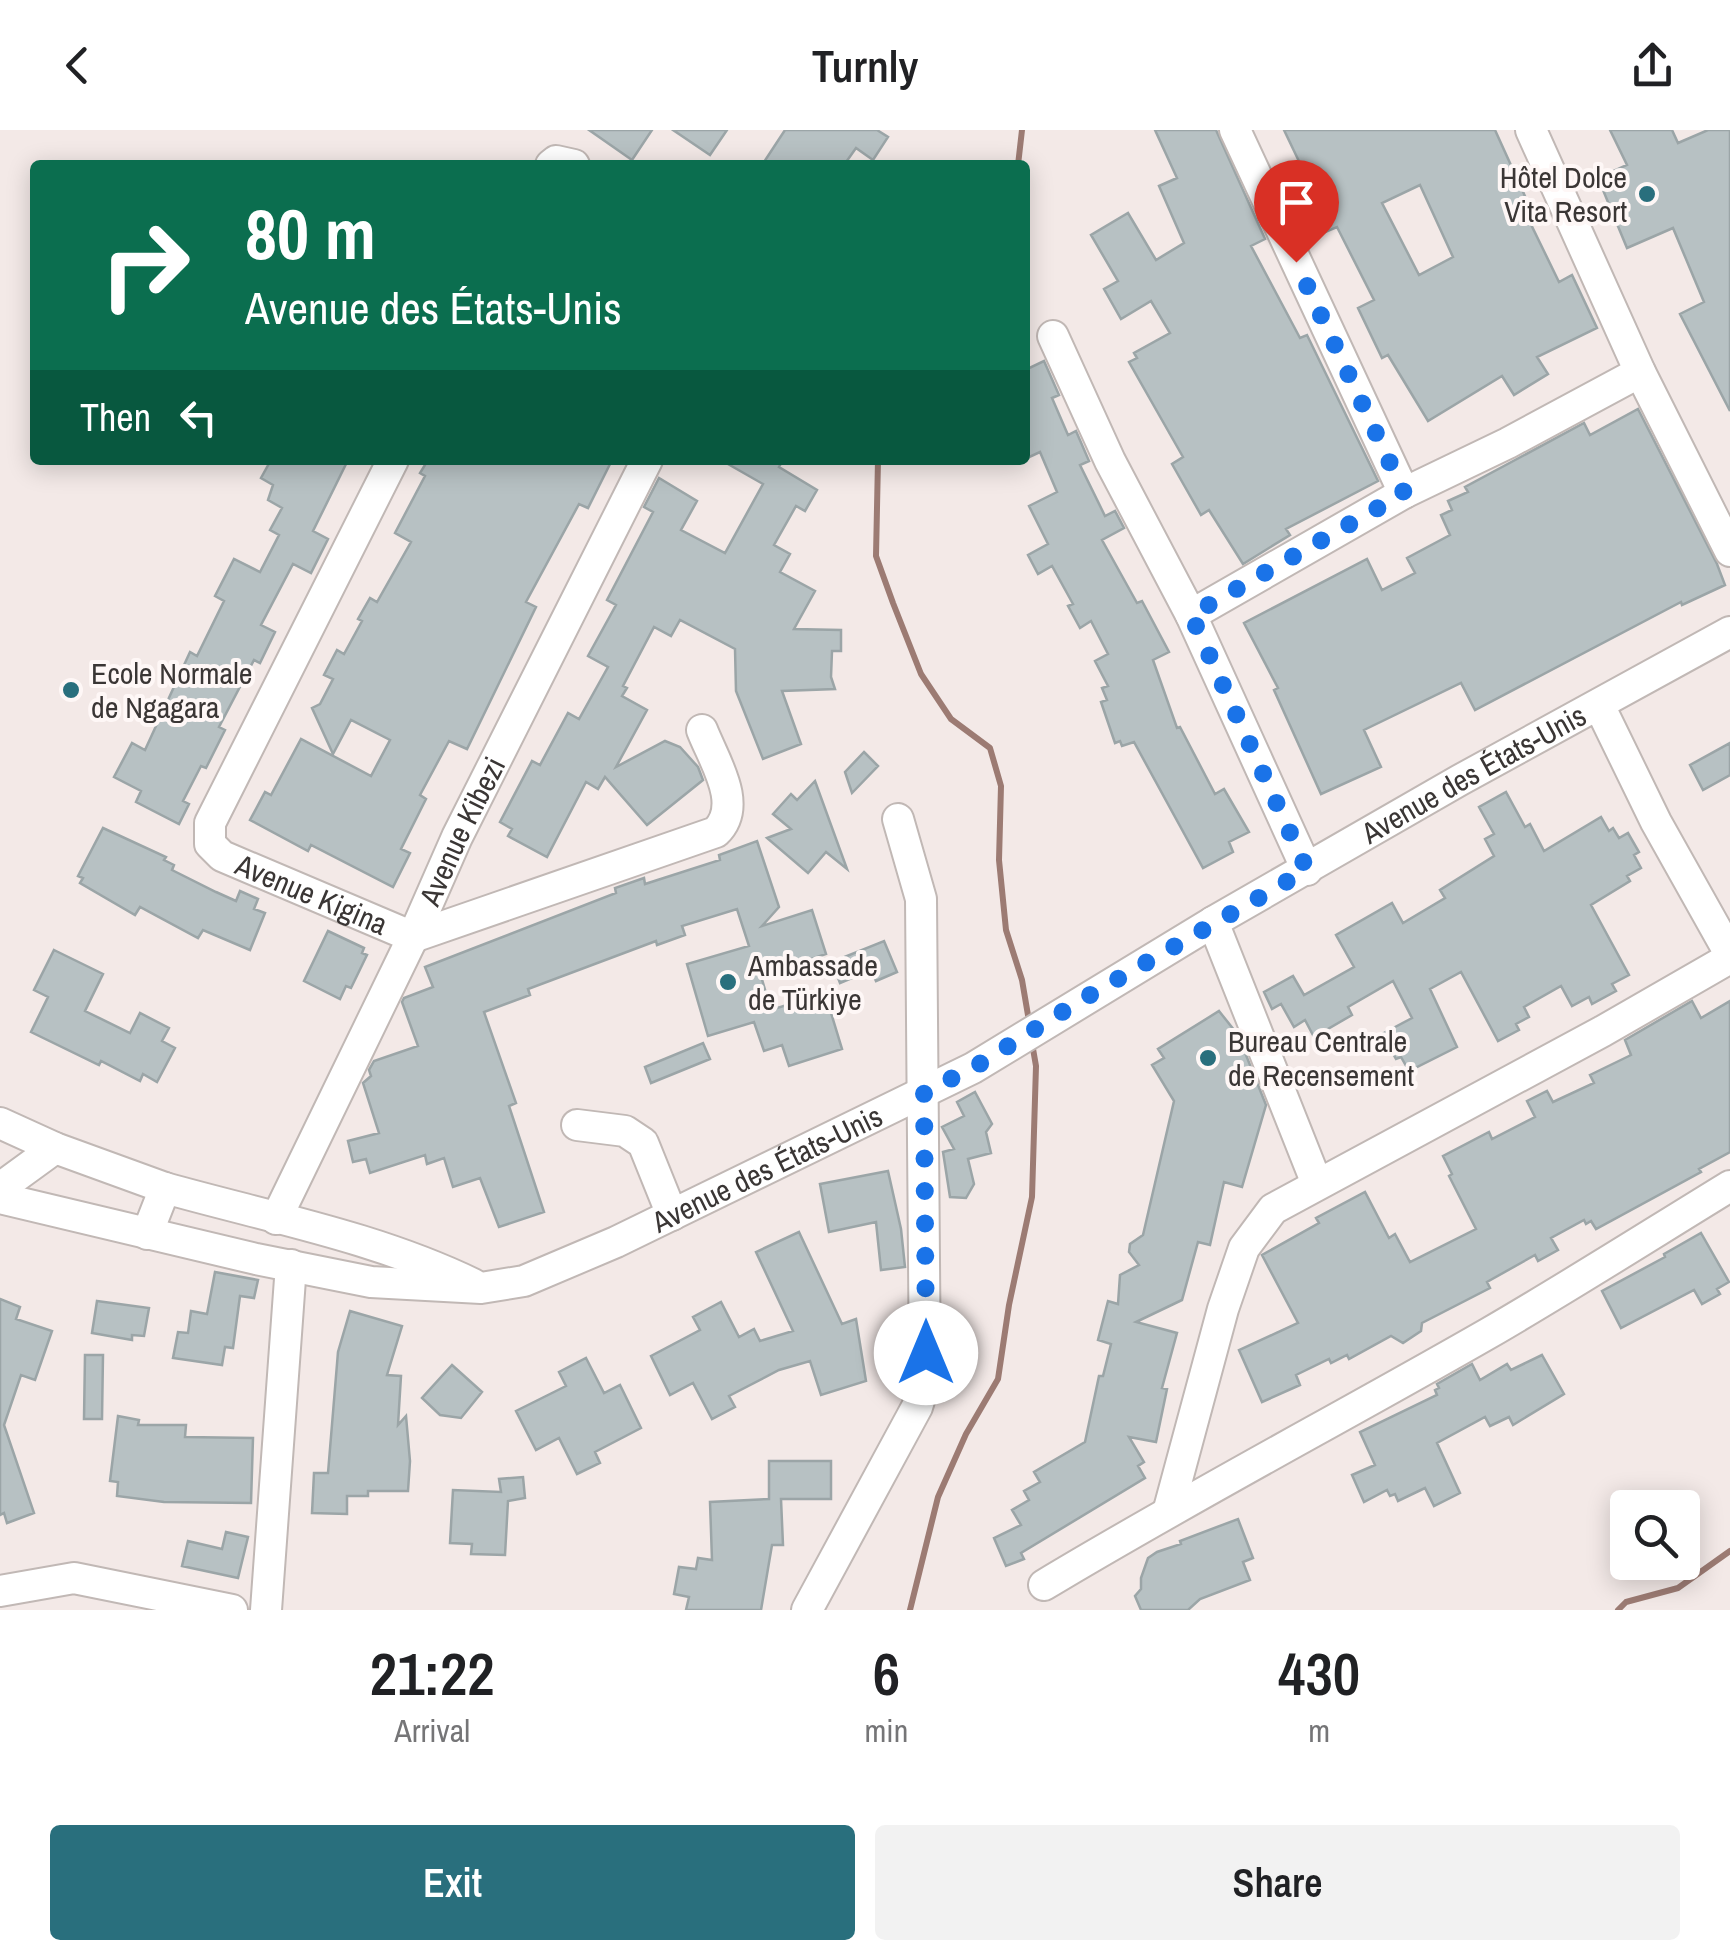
<!DOCTYPE html>
<html lang="en">
<head>
<meta charset="utf-8">
<style>
	body { margin:0; font-family:"Archivo Narrow",sans-serif; background:#f2f2f2; color:#202124; height:100vh; display:flex; flex-direction:column; font-size:38px; white-space:nowrap }
	* { box-sizing:border-box; margin:0 }
	p { font-size:32px; color:#757577 }
	.icon { flex:none; width:55px; height:55px; fill:none; stroke:currentColor; stroke-width:2; stroke-linecap:round; stroke-linejoin:round }
	.map { position:relative; height:1480px; overflow:hidden }
	.panel { display:flex; flex-direction:column; background:#fff; flex:1 }
	.panel>* { flex:none }
	.top-card { position:absolute; left:30px; top:30px; width:1000px; height:305px; border-radius:10px; box-shadow:0 5px 25px #0003; background:#0b6e4f; color:#fff; overflow:hidden }
	.controls { position:absolute; left:1610px; top:1360px; display:grid; gap:20px }
	.controls a { display:grid; place-items:center; width:90px; height:90px; border-radius:10px; background:#fff; box-shadow:0 5px 25px #0003; font-size:50px }
	.pin { position:absolute; display:grid; place-items:center; width:85px; height:85px; color:#fff; margin:-102px -42px; border-radius:50% 50% 50% 0; rotate:-45deg; box-shadow:0 0 10px #0007 }
	.pin .icon { rotate:45deg }
	.me { position:absolute; width:110px; margin:-55px; rotate:0deg; stroke-linejoin:round; filter:drop-shadow(0 0 8px #0008) }
	.turn { display:flex; align-items:center; gap:35px; height:210px; padding:0 50px; font-size:45px }
	.turn .icon { width:130px; height:130px; stroke-width:2.5 }
	.turn b { display:block; font-size:70px; line-height:85px }
	.then { display:flex; align-items:center; height:95px; padding:0 50px; background:#0003; gap:20px; font-size:38px }
	.eta { display:flex; justify-content:space-evenly; align-items:center; height:170px; text-align:center }
	.eta b { font-size:60px; font-weight:600; line-height:70px }
	.primary-button { display:flex; gap:20px; margin-top:auto; padding:20px 50px }
	.primary-button a { flex:1; height:115px; border-radius:10px; background:#296f7d; color:#fff; font-size:40px; font-weight:600; line-height:115px; text-align:center }
	.primary-button a+a { background:#f2f2f2; color:#202124 }
	header { display:flex; justify-content:space-between; align-items:center; height:130px; padding:0 50px; background:#fff; font-size:45px; font-weight:600 }
	.map>svg:first-child { display:block }
	.lines { fill:none; stroke-linecap:round; stroke-linejoin:round }
	.stream { stroke:#9c7b73; stroke-width:6 }
	.building { fill:#b7c1c3; stroke:#9ba5a7; stroke-width:2.5; fill-rule:evenodd }
	.minor-casing { stroke:#c1b8b5; stroke-width:34 }
	.minor { stroke:#fff; stroke-width:30 }
	.route { stroke:#1a73e8; stroke-width:18; stroke-dasharray:0 32.4 }
	.poi-dot { fill:#296f7d; stroke:#fef7f6; stroke-width:4 }
	.labels { text-anchor:middle; dominant-baseline:central; stroke-width:8; stroke-linejoin:round; paint-order:stroke }
	.poi-label { font-size:30px; fill:#3a3635; stroke:#fef7f6; text-anchor:start }
	.street-label { font-size:30px; fill:#3a3635; stroke:#fef7f6 }
</style>
</head>
<body>
<header><svg class="icon" aria-label="back" viewBox="0 0 24 24"><path d="M15 5l-7 7 7 7"/></svg>Turnly<svg class="icon" aria-label="share" viewBox="0 0 24 24"><path d="M12 15V3M7 8l5-5 5 5M5 13v7h14v-7"/></svg></header>
<div class="map">
<svg width="1730" height="1480" viewBox="0 0 1730 1480">
	<rect width="100%" height="100%" fill="#f3e9e7"/>
	<g class="lines">
		<path class="stream" d="M1018,35L1022,0
			M878,330L876,426L893,473L921,544L951,589L990,618L1001,656L999,730L1006,800L1022,850L1029,891
			M910,1480L938,1367L966,1304L998,1249L1009,1175L1032,1067L1036,936L1032,913
			M1618,1480L1626,1472L1678,1458L1730,1421"/>
	</g>
	<path class="building" d="M589,0H652L632,30Z
		M673,0H727L710,25Z
		M785,0H877L888,7L873,30L856,18L844,35H762Z
		M1155,0H1216L1265,109L1251,116L1300,208L1307,205L1378,351L1286,399L1290,405L1243,434L1209,380L1201,385L1172,334L1183,327L1129,232L1137,228L1134,223L1170,203L1151,171L1121,189L1104,159L1118,151L1091,105L1128,83L1156,130L1184,113L1159,56L1177,48Z
		M1284,0H1495L1529,75L1523,78L1559,152L1572,145L1597,198L1537,227L1548,244L1514,265L1502,246L1428,291L1388,225L1382,228L1358,178L1374,170L1337,97L1323,103L1298,51L1306,46ZM1420,55L1453,127L1419,145L1382,73Z
		M1610,0H1672L1678,13L1708,0H1730V281L1680,184L1704,172L1673,98L1627,118L1598,48L1627,35Z
		M1044,231L1059,265L1052,268L1068,305L1076,301L1089,331L1080,335L1105,386L1115,381L1124,398L1102,410L1137,473L1142,471L1169,522L1153,530L1177,598L1180,597L1215,664L1224,659L1249,702L1229,712L1233,722L1203,738L1134,612L1122,616L1120,611L1115,613L1101,572L1107,570L1102,558L1108,556L1095,531L1108,524L1091,491L1080,498L1068,476L1073,474L1052,436L1038,444L1028,425L1048,414L1029,376L1057,362L1040,322L1025,329V240Z
		M1638,279L1717,434L1725,455L1682,475L1681,472L1475,580L1461,553L1364,600L1381,637L1321,664L1274,560L1278,558L1244,493L1367,429L1382,460L1415,443L1407,428L1450,405L1441,385L1452,380L1448,371L1468,362L1465,357L1584,293L1590,305Z
		M271,330H348L313,401L328,409L311,443L293,434L261,495L275,502L260,533L254,530L219,597L225,600L206,638L201,636L183,671L189,674L179,694L136,672L141,661L114,647L132,613L145,620L190,522L197,526L224,471L215,466L234,429L260,442L279,405L270,400L282,378L268,370L273,355L261,348Z
		M428,330H612L588,378L579,374L526,472L536,477L467,619L449,611L420,665L426,669L401,719L410,723L393,757L311,715L308,721L250,690L265,662L271,665L301,609L371,646L390,610L351,590L333,624L312,578L320,574L333,549L324,545L337,520L344,524L362,491L358,489L370,468L377,472L411,412L395,403L425,346L420,343Z
		M721,330H783L779,337L817,360L805,381L796,376L774,415L790,424L780,442L815,461L794,499L841,500V521H832L831,547L835,559L782,561L801,614L763,629L736,561L735,519L680,490L671,506L654,497L623,556L627,558L622,566L647,580L616,637L665,611L680,617L698,637L703,650L647,695L605,647L598,659L586,652L547,727L508,706L512,699L500,692L532,631L540,635L568,583L579,589L608,537L588,526L616,475L607,470L653,382L644,377L659,348L697,371L681,400L725,423L763,354Z
		M1730,613V645L1703,660L1690,635Z
		M864,622L878,636L852,663L845,642Z
		M815,651L847,739L826,722L808,743L767,708L791,699L773,684L791,664L797,670Z
		M1506,662L1525,697L1530,694L1544,721L1601,687L1609,701L1613,698L1619,708L1628,703L1639,722L1634,725L1641,738L1627,746L1630,751L1591,775L1629,845L1612,854L1616,861L1592,874L1589,867L1572,876L1561,856L1524,877L1529,887L1516,894L1519,900L1498,911L1461,842L1430,859L1457,917L1409,941L1401,927L1396,929L1382,904L1412,888L1393,851L1348,877L1352,885L1314,907L1305,890L1294,897L1281,874L1272,879L1264,862L1293,846L1304,865L1354,837L1336,805L1392,773L1403,793L1445,768L1440,760L1494,726L1485,709L1494,704L1479,677Z
		M103,698L166,727L164,730L174,735L172,740L216,762L236,771L240,761L258,769L254,779L265,783L250,820L203,800L198,808L140,777L135,785L80,753L83,748L78,746Z
		M757,711L779,777L762,796L812,780L826,824L761,846L771,880L825,863L842,919L789,936L782,915L764,921L754,892L708,906L687,834L749,816L737,779L682,796L685,805L657,815L656,811L528,859L530,865L484,882L516,973L509,976L544,1082L499,1097L480,1048L453,1057L444,1028L427,1034L425,1025L370,1043L366,1029L353,1032L348,1011L379,1003L363,953L371,946L369,940L374,931L418,916L402,872L404,868L433,857L425,837L616,763L615,758L644,748L645,754L720,730L719,725Z
		M328,801L364,818L362,823L367,825L351,858L346,856L340,869L304,851Z
		M884,811L897,842L876,851L871,840L840,853L832,832Z
		M54,820L103,844L85,881L130,903L140,883L169,898L162,911L175,918L157,952L143,944L140,951L101,931L99,935L31,902L48,867L34,860Z
		M1692,871L1701,888L1730,871V1022L1699,1039L1701,1042L1596,1099L1591,1091L1586,1094L1584,1090L1551,1108L1558,1120L1538,1131L1535,1125L1487,1152L1490,1158L1422,1193L1421,1201L1403,1213L1391,1206L1349,1229L1347,1225L1331,1233L1329,1229L1296,1245L1300,1255L1262,1272L1239,1220L1298,1193L1262,1125L1319,1093L1316,1088L1365,1062L1389,1108L1395,1104L1410,1132L1476,1099L1449,1046L1452,1044L1443,1026L1489,1002L1492,1009L1535,987L1527,971L1547,961L1553,972L1594,953L1590,945L1631,925L1625,910Z
		M1219,881L1238,905L1266,975L1242,1057L1224,1052L1210,1115L1198,1112L1182,1170L1136,1192L1177,1203L1162,1258L1167,1259L1156,1312L1129,1307L1144,1332L1138,1336L1145,1348L1021,1423L1024,1429L1006,1436L994,1408L1021,1395L1012,1380L1029,1370L1024,1361L1040,1352L1034,1342L1085,1312L1099,1246H1103L1111,1214L1098,1210L1108,1171L1118,1174L1120,1145L1139,1135L1129,1122L1130,1114L1143,1105L1174,971L1152,935L1164,928L1158,919Z
		M703,913L710,929L651,953L645,937Z
		M975,962L992,994L986,1002L991,1023L968,1029L974,1054L966,1068L950,1067L943,1022L954,1019L942,997L964,986L957,972Z
		M888,1041L901,1099L905,1137L881,1140L876,1092L829,1102L820,1054Z
		M799,1102L842,1194L856,1189L866,1251L821,1265L810,1231L779,1240L729,1266L735,1277L712,1289L693,1253L670,1265L651,1226L700,1200L693,1187L721,1172L739,1207L754,1199L760,1211L793,1201L756,1122Z
		M1701,1103L1729,1152L1717,1159L1720,1164L1702,1174L1694,1160L1621,1198L1602,1161L1665,1127L1664,1124Z
		M215,1142L258,1150L254,1168L240,1166L233,1218L225,1217L222,1235L173,1228L178,1202L188,1203L191,1181L207,1184Z
		M0,1169L20,1177L16,1189L52,1201L35,1250L21,1245L4,1295L34,1383L7,1393L4,1383L0,1385Z
		M97,1171L149,1178L144,1206L132,1205V1210L92,1203Z
		M350,1181L402,1196L387,1245L401,1246L398,1295L406,1286L410,1331L408,1361H368V1366H347V1384L312,1383L314,1343H328L338,1222Z
		M85,1225H103L102,1289H84Z
		M1542,1225L1564,1264L1513,1295L1509,1287L1490,1296L1485,1287L1437,1313L1460,1363L1434,1376L1425,1358L1398,1371L1395,1364L1390,1366L1387,1360L1364,1372L1352,1345L1375,1335L1360,1302L1437,1265L1435,1260L1439,1258L1437,1254L1472,1234L1480,1250L1507,1234L1511,1240Z
		M586,1228L604,1263L620,1255L641,1298L595,1322L600,1333L577,1344L559,1308L536,1320L516,1281L566,1256L559,1242Z
		M452,1235L482,1262L461,1288L440,1285L422,1268Z
		M118,1286L139,1290L138,1295H186L185,1307L253,1308L251,1373L164,1372L117,1366L118,1352L110,1351Z
		M769,1331H831V1369H781L783,1415H772L761,1480H686L689,1467L674,1464L679,1437L696,1439L698,1428L712,1430L710,1372L769,1369Z
		M523,1347L525,1368L508,1371L505,1425L471,1424L472,1414L450,1413L453,1360L501,1362L499,1349Z
		M1238,1389L1253,1428L1243,1432L1250,1450L1200,1469L1188,1480H1141L1135,1466L1141,1459V1448L1148,1428L1157,1422L1181,1414L1180,1411Z
		M226,1402L248,1407L238,1448L182,1436L188,1411L222,1419Z"/>
	<g class="lines">
		<g class="minor-casing">
			<g id="minor">
				<path d="M1235,0L1404,363"/>
				<path d="M1531,0L1640,242L1730,421"/>
				<path d="M551,35L556,31L574,35"/>
				<path d="M1053,206L1110,331L1191,485L1307,740"/>
				<path id="s1" d="M393,330L210,693V714L222,726L413,807L716,702C744,675 714,631 702,600"/>
				<path d="M1191,485L1404,363L1508,313L1640,242"/>
				<path d="M1599,575L1656,692L1730,824"/>
				<path d="M1213,792L1317,1054"/>
				<path d="M0,993L55,1018L165,1058"/>
				<path d="M577,995L625,1001L643,1013L672,1085"/>
				<path d="M0,1058L55,1018"/>
				<path id="s2" d="M0,1068L256,1129L371,1152L481,1158L524,1151L616,1112L973,938L1213,792L1460,650L1730,502"/>
				<path id="s3" d="M276,1089L413,807L457,707L647,330"/>
				<path d="M147,1104L165,1058C268,1087 376,1107 473,1154"/>
				<path d="M1169,1379L1223,1179L1244,1118L1273,1079L1603,901L1730,828"/>
				<path d="M1044,1455C1190,1367 1341,1288 1489,1203C1570,1156 1650,1105 1730,1056"/>
				<path d="M0,1461L74,1448L232,1480"/>
				<path d="M266,1480L291,1135"/>
				<path d="M807,1480L917,1277L925,1251L921,769L898,689"/>
			</g>
		</g>
		<use href="#minor" class="minor"/>
	</g>
	<g class="lines">
		<path class="route" d="M926,1223L924,962L973,938L1083,869L1307,740L1191,485L1404,363L1296,132"/>
	</g>
	<g class="poi-dot">
		<circle cx="1647" cy="64" r="10"/>
		<circle cx="71" cy="560" r="10"/>
		<circle cx="728" cy="852" r="10"/>
		<circle cx="1208" cy="928" r="10"/>
	</g>
	<g class="labels">
		<g class="poi-label">
			<text x="1627" y="47" text-anchor="end">Hôtel Dolce<tspan x="1627" dy="34">Vita Resort</tspan></text>
			<text x="91" y="543">Ecole Normale<tspan x="91" dy="34">de Ngagara</tspan></text>
			<text x="748" y="835">Ambassade<tspan x="748" dy="34">de Türkiye</tspan></text>
			<text x="1228" y="911">Bureau Centrale<tspan x="1228" dy="34">de Recensement</tspan></text>
		</g>
		<g class="street-label">
			<text stroke="none"><textPath href="#s2" startOffset="1612">Avenue des États-Unis</textPath></text>
			<text stroke="none"><textPath href="#s3" startOffset="430">Avenue Kibezi</textPath></text>
			<text stroke="none"><textPath href="#s1" startOffset="542">Avenue Kigina</textPath></text>
			<text stroke="none"><textPath href="#s2" startOffset="802">Avenue des États-Unis</textPath></text>
		</g>
	</g>
</svg>
<div class="controls">
<a><svg class="icon" aria-label="search" viewBox="0 0 24 24"><circle cx="10" cy="10" r="6"/><path d="M15 15l6 6"/></svg></a>
</div>
<div class="pin" style="left:1296px;top:132px;background:#d93025"><svg class="icon" aria-label="arrive" viewBox="0 0 24 24"><path d="M6 21V4h12l-3 4 3 4H6"/></svg></div>
<svg class="me" style="left:926px;top:1223px" viewBox="-20 -20 40 40"><circle r="19" fill="#fff"/><path d="M0-13L10 11 0 6-10 11z" fill="#1a73e8"/></svg>
<div class="top-card">
<div class="turn"><svg class="icon" aria-label="right" viewBox="0 0 24 24"><path d="M7 20v-9h11M14 6l5 5-5 5"/></svg><div><b>80 m</b>Avenue des États-Unis</div></div>
<div class="then">Then<svg class="icon" aria-label="left" viewBox="0 0 24 24"><path d="M17 20v-9H6M10 6l-5 5 5 5"/></svg></div>
</div>
</div>
<section class="panel">
<div class="eta">
<div><b>21:22</b><p>Arrival</p></div>
<div><b>6</b><p>min</p></div>
<div><b>430</b><p>m</p></div>
</div>
<div class="primary-button"><a>Exit</a><a>Share</a></div>
</section>
</body>
</html>
